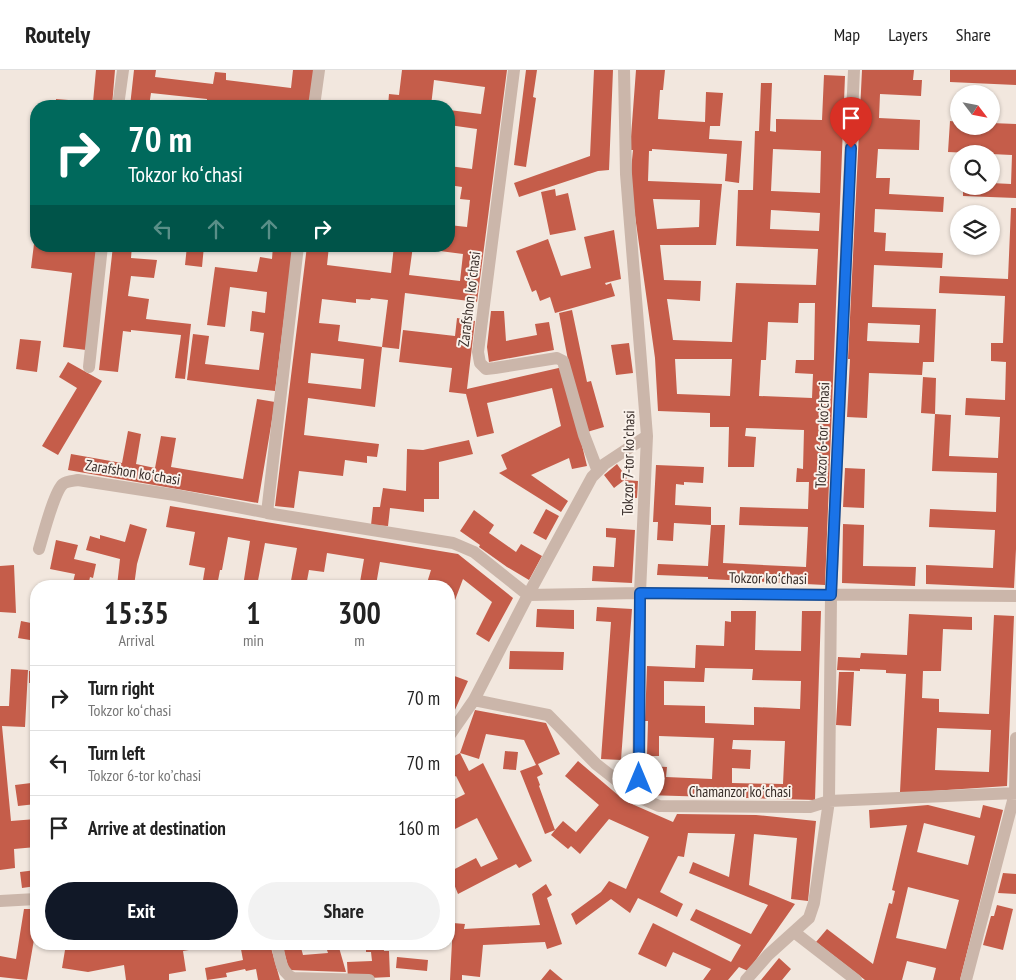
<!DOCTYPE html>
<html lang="en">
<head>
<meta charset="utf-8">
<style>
	body { margin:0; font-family:"PT Sans Narrow",sans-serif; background:#f2f2f2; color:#222; height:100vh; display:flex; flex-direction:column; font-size:19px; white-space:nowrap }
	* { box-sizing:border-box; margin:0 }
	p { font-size:16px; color:#767676 }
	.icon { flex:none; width:28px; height:28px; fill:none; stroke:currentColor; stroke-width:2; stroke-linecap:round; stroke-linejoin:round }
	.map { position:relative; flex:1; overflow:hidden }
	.drawer { position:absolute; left:30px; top:510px; width:425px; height:370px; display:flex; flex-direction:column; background:#fff; border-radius:20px; box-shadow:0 1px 4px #0004 }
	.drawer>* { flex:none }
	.guide { position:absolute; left:30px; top:30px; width:425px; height:152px; border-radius:20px; box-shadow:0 1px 4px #0004; background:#00695c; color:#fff; overflow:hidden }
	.needle { width:32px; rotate:122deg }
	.buttons { position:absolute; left:950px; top:15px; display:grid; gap:10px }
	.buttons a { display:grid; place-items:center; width:50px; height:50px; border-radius:50%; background:#fff; box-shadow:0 1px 4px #0004; font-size:25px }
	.pin { position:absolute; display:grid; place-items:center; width:42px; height:42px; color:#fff; margin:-51px -21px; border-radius:50% 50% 50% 0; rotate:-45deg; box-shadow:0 0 5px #0007 }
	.pin .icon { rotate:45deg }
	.me { position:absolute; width:55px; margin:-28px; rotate:0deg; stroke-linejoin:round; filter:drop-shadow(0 0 4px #0008) }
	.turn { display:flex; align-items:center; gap:18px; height:105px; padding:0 15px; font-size:22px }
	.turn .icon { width:65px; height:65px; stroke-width:2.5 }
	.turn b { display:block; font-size:35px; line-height:42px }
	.lanes { display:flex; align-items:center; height:48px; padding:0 15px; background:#0003; justify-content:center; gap:25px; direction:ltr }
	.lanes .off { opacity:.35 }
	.eta { display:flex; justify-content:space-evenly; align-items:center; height:85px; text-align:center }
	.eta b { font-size:30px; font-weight:600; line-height:35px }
	.button { display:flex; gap:10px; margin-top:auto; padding:10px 15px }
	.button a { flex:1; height:58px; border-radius:30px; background:#111827; color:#fff; font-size:20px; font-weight:600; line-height:58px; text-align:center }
	.button a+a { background:#f2f2f2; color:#222 }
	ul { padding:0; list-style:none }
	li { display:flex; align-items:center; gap:15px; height:65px; padding:0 15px; border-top:1px solid #e0e0e0 }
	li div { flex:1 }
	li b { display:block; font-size:19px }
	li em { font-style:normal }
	header { display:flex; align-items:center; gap:30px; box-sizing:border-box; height:70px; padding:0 25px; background:#fff; border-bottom:1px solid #e0e0e0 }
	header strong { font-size:24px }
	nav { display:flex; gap:28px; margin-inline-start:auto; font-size:18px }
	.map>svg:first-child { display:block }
	.building { fill:#c55d4a; fill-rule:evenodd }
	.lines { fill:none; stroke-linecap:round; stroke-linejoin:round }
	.minor { stroke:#cbb6aa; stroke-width:12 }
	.route-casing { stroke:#114b97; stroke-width:12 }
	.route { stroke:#1a73e8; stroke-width:9 }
	.labels { text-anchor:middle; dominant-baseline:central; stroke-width:4; stroke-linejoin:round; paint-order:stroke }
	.street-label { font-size:15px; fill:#382d29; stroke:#faf2eb }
</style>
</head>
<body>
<header>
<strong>Routely</strong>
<nav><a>Map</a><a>Layers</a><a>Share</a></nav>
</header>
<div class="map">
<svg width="1016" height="910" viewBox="0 0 1016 910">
	<rect width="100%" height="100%" fill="#f2e7de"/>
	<path class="building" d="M96,0H115L112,36H56V29L93,32Z
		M134,0H156L155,7L213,14L215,2L226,3V10L291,18L293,0H316L312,36H263L226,32L225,36H207V29L151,23L149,36H130Z
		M402,0H507L477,232L405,223L399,279L382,277L388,230L371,228L370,230L356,229V233L322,229L319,253L340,255L338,271L382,277L375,337L308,328L304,365L379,374L377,387L367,386V393L345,390L343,406L299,401L294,438L275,436L307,176H329L327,195L391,203L394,176H413L409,205L460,211L463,184L432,180V176H449V155L467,157L470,130L460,129L462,117L449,115V96L472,99L477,59L449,55V40L481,44L485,17L434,10L431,36H388L389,24L399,25ZM311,283L364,289L361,319L308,313Z
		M526,0H537L533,27L536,28L526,97L514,95Z
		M594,0H613L609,100L598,101L519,127L514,113L590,86Z
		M636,0H665L663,20H660L658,49L705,52L706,22L723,23L720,56H710L709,69L742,71L739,113L725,111L727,84L652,79V81H649L648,111L722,114L716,175H660L664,210L701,211L700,231L667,229L673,270L732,272L736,213L816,215L818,179L736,176L738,120H753L755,61H759L761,13H772L770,61L776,62V49L822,50L824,5L845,6L825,515L708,509V507L657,505L658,494L708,496L711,455H725L723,493L806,497L808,457L739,455L740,437L808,439L809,412H796L797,398L803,399L804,360L746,358L745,366L756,367L754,397H728L729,357H710V343L658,341L655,288L630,110L633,80H630ZM773,79L821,81L820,123L771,121ZM653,129L700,130L699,157L657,159ZM771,140L820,143L819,161L770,159ZM799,233H815L814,290H796L795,303L813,304L812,328L759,326L761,290H766L768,252L798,253ZM675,289H732L730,326L677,324Z
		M862,0H914L913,10H922L921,26L880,24L879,48L920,50L919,80L878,79L876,108H890L889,124L944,127L943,142L875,139L874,162L886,163L885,181L943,183L942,198L874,195L872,237L936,239L934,292H923L922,305L869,303L867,348L847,347L850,289H848ZM868,253L920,255L919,273L867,271Z
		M950,0H1016V15L950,12Z
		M950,51L959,52V56H991V53L1016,54V128L963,126V116H991V113L1011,114L1012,85L948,82Z
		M555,119L556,126L568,123L576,160L550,165L541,122Z
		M1011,138H1016V479L1014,518L926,514V495L993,498L995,460L929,457L930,439L996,442L997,403L932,401L935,344L951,345L949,386L998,388L1000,347L965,345L966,328L1005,330L1006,292L991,291V273H1003L1005,226L939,223L940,206L1008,209Z
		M614,160L621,209L605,213L606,215L611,213L615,226L555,243L550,227L540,231L536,220L532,222L516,181L548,169L561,206L591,198L584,167Z
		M35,166L36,176H98L86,280L63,277L72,203L31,198Z
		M113,176H132L131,188L157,190L154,208L131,206L128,226L149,229L146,249L191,254L185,309L175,308L181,265L131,260V262L123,261L118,302L99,300Z
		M187,176H204L202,197L185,195Z
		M273,176H293L275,321L187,310L193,264L209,266L205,294L259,300L264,263L250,261L252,241L265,243L267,222L230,217L225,257L207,255L215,197L257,202L260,187L272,189Z
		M572,240L587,312L591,311L604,357L587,362L573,316L559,243Z
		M491,241H504L506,271L537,265L535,254L549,252L554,280L489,292L487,277Z
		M457,248L475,251L467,319L563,297L587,396L572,399L569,388L531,405L568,431L561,442L499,403L507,399L501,385L561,356L552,318L487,333L494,363L477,367L466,324L449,322L452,298L399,292L403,260L455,266Z
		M20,269L41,271L37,302L16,299Z
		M629,273L633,303L616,305L611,275Z
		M68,292L102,311L58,385L42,376L77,318L59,307Z
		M923,307L936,308L935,344L921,343Z
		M257,329L275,332L258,433L68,400L71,384L122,393L128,361L141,364L136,394L155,398L161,366L176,368L171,397L243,409Z
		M469,370L473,384L439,392V429H424V442L390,438L388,456L371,455L373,437H380L383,418L406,421L407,379L423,380Z
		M617,394L627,408L614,418L604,405Z
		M656,395L704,397L703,413L684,412V415L676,414L675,435L711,437V455L674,453L673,471L657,470L658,452H653Z
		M845,398L865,399L864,438L843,437Z
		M625,410L638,411L637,428L624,427Z
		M170,436L458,484L513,528L489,572L476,564L492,532L463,509L449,546V516H426L431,500L380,492L376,515L360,512L364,489L327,483L324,502L309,500L306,516H290L297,478L265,473L257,516H243L250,471L228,467L222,500H220L217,516H202L205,498L189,495L195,462L166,457Z
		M546,439L559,446L546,470L533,463Z
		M474,440L494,455L489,463L516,482L521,474L542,486L529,510L507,497L479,477L480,475L460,461Z
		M130,454L147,459L137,494L134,516H117L120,489L86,480L90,466L100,469V465L125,472Z
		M843,454L864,455L863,496L916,497L915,516L842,513Z
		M606,458L635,460L632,513L592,511L593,496L614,497L616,468L606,467Z
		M56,470L78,475L74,489L96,494L93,508L90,507L88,516H72L75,504L50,499Z
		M14,495L16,543L0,542V496Z
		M597,537L632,539L621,690L601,689L611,552L596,551Z
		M537,539L574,540V559L536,557Z
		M731,541H756L755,580L801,581L802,541H821L815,730L645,725L646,696L667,697L666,707L712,709L714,668L659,666V686H647L648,651H645L647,596L695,598L696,575L724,576L725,551L731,552ZM705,598L753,599L752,610L801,611L800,639L754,637V655L705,653V636L664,635V611L704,612ZM733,670L785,671L783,714L732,713V698L750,699L751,680L732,679Z
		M909,544L972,547V560L943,559L941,601H923L922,628L939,629V642L989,644L994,545L1014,546L1007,716L917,722H900L906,604L886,603V600L860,599V601L837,600L838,587L860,588L861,583L907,585ZM937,658L991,660L989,702L935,700Z
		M21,551L36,554V571L18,568Z
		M510,581L564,582L563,600L509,599Z
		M11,599L28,600L25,657L2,656L11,751L36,749V777L14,779L15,798L0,800V636H9Z
		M29,601H36V613H29Z
		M839,602H854L851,656L836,655Z
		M449,604L468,611L449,653L450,620Z
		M475,640L546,653L560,684L538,694L543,704L537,707L540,715L539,716L555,760L563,751L576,762L599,735L565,706L578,691L625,731L673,752L677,744L756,745L816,751L808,831L791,829L797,768L754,764L749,815L795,834L748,901L739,897L728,910H703L711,899L673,882L666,897L638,884L653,853L731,892L741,875L690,850L696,839L751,864L768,835L689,803L693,792L729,807L735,764L688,763L684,787L678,786L660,822L683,834L677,847L638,828L630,843L611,829L576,855L571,844L601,822L609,811L626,819L649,767L609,749L580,784L571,776L568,779L551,765L555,760L545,764L520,701L536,695L524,670L486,664L479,689L460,683Z
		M505,681L518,682L516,700L503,699Z
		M460,683L469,701L483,693L532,791L519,798L516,794L458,824L449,802L476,788L481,797L498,789L477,748L449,762V732L465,724L456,706L449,710V689Z
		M31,713L32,721L36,720V734L18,736L15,715Z
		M928,735L980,748L983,735L1003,740L960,910H933L936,898L907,891L902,910H865L816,872L827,859L873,894L889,833L892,834L895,821L892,820L907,755L870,758L869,740ZM924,753L975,766L968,795L917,782ZM908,817L959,830L946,879L896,868Z
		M36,800V816L22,818L20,802Z
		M1003,803L1016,804V824L998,823Z
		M546,814L552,825L547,828L562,874L547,879L545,872L483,875L480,907L462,905V910H450L453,853L465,854L464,859L540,855L532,824Z
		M997,835L1013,839L1003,880L983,875L991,846H994Z
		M24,839H36V858L27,910L0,907V886L16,889Z
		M66,874H108V876L119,874L219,875L183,881L186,901L169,904V910H126L124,895L88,902L62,898Z
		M240,874H270L280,910H258L256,899L246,901L245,899L226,903L227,907L207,910L205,898L243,890Z
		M282,874H300L303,885L328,883L325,874H338L346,902L289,900Z
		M366,874H383L384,881H389L390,907L348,909L347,892L372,891L371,882H366Z
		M397,887L428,890L427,901L396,898Z
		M779,888L791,899L782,910H761Z
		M550,899L563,910H541Z"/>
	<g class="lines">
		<path class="minor" d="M514,0L478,282L480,293L486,299L495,298L557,288L563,291L584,365L597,399L647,366
			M624,0L626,104L647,366L640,523L638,727
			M118,36L123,0
			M314,36L319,0
			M298,176L267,443L453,473L474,482L528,525L640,523L1016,526
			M89,297L102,176
			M39,479C43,466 54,422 63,414C67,411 73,411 78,410L175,425L274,444
			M474,630L548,645L596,694L638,727L659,736L810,737L829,731L1016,723
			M449,666L474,630L528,525L592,407L603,396
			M0,831L36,829
			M794,862L856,910
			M277,874C280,887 280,902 293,908L369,910
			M746,910L768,885L809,848L814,833L829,731L831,525L854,0
			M966,910L1015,723L1016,668"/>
	</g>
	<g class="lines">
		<g class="route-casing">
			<path id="route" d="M639,709L640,523L831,525L851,78"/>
		</g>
		<use href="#route" class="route"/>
	</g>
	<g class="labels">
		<g class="street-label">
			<text transform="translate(469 229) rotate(-83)">Zarafshon koʻchasi</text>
			<text transform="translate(822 365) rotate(-88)">Tokzor 6-tor koʼchasi</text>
			<text transform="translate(628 393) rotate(-89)">Tokzor 7-tor koʼchasi</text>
			<text transform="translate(133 402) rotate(9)">Zarafshon koʻchasi</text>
			<text transform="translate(768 508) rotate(1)">Tokzor koʻchasi</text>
			<text x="740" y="721">Chamanzor koʻchasi</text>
		</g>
	</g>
</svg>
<div class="buttons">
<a><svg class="needle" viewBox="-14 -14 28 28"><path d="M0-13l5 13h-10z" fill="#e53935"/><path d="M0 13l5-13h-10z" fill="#767676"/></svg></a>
<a><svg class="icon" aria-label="search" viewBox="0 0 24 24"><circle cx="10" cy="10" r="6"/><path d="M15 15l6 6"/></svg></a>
<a><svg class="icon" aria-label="layers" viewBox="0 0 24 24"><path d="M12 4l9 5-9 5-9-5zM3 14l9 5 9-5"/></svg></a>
</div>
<div class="pin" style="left:851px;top:78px;background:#d93025"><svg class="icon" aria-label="arrive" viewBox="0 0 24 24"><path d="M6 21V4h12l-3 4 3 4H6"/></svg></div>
<svg class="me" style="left:639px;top:709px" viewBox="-20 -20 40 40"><circle r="19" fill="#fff"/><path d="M0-13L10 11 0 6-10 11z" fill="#1a73e8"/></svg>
<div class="guide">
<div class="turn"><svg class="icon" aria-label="right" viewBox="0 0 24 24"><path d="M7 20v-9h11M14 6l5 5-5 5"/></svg><div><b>70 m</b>Tokzor koʻchasi</div></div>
<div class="lanes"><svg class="icon off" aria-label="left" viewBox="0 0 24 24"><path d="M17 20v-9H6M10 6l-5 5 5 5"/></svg><svg class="icon off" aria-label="ahead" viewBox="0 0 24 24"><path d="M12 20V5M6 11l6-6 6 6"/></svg><svg class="icon off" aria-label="ahead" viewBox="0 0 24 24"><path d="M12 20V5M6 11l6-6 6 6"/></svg><svg class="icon" aria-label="right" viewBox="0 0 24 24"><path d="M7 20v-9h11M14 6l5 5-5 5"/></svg></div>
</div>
<section class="drawer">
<div class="eta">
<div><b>15:35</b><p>Arrival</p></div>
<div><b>1</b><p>min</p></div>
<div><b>300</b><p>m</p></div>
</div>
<ul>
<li><svg class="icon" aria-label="right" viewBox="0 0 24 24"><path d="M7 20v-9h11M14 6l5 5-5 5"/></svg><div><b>Turn right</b><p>Tokzor koʻchasi</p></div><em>70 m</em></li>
<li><svg class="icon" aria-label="left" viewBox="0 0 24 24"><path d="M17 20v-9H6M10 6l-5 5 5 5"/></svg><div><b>Turn left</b><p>Tokzor 6-tor koʼchasi</p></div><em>70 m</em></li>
<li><svg class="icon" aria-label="arrive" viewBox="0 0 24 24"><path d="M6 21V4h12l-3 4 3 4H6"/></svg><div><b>Arrive at destination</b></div><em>160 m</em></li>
</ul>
<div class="button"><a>Exit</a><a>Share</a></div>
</section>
</div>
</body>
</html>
